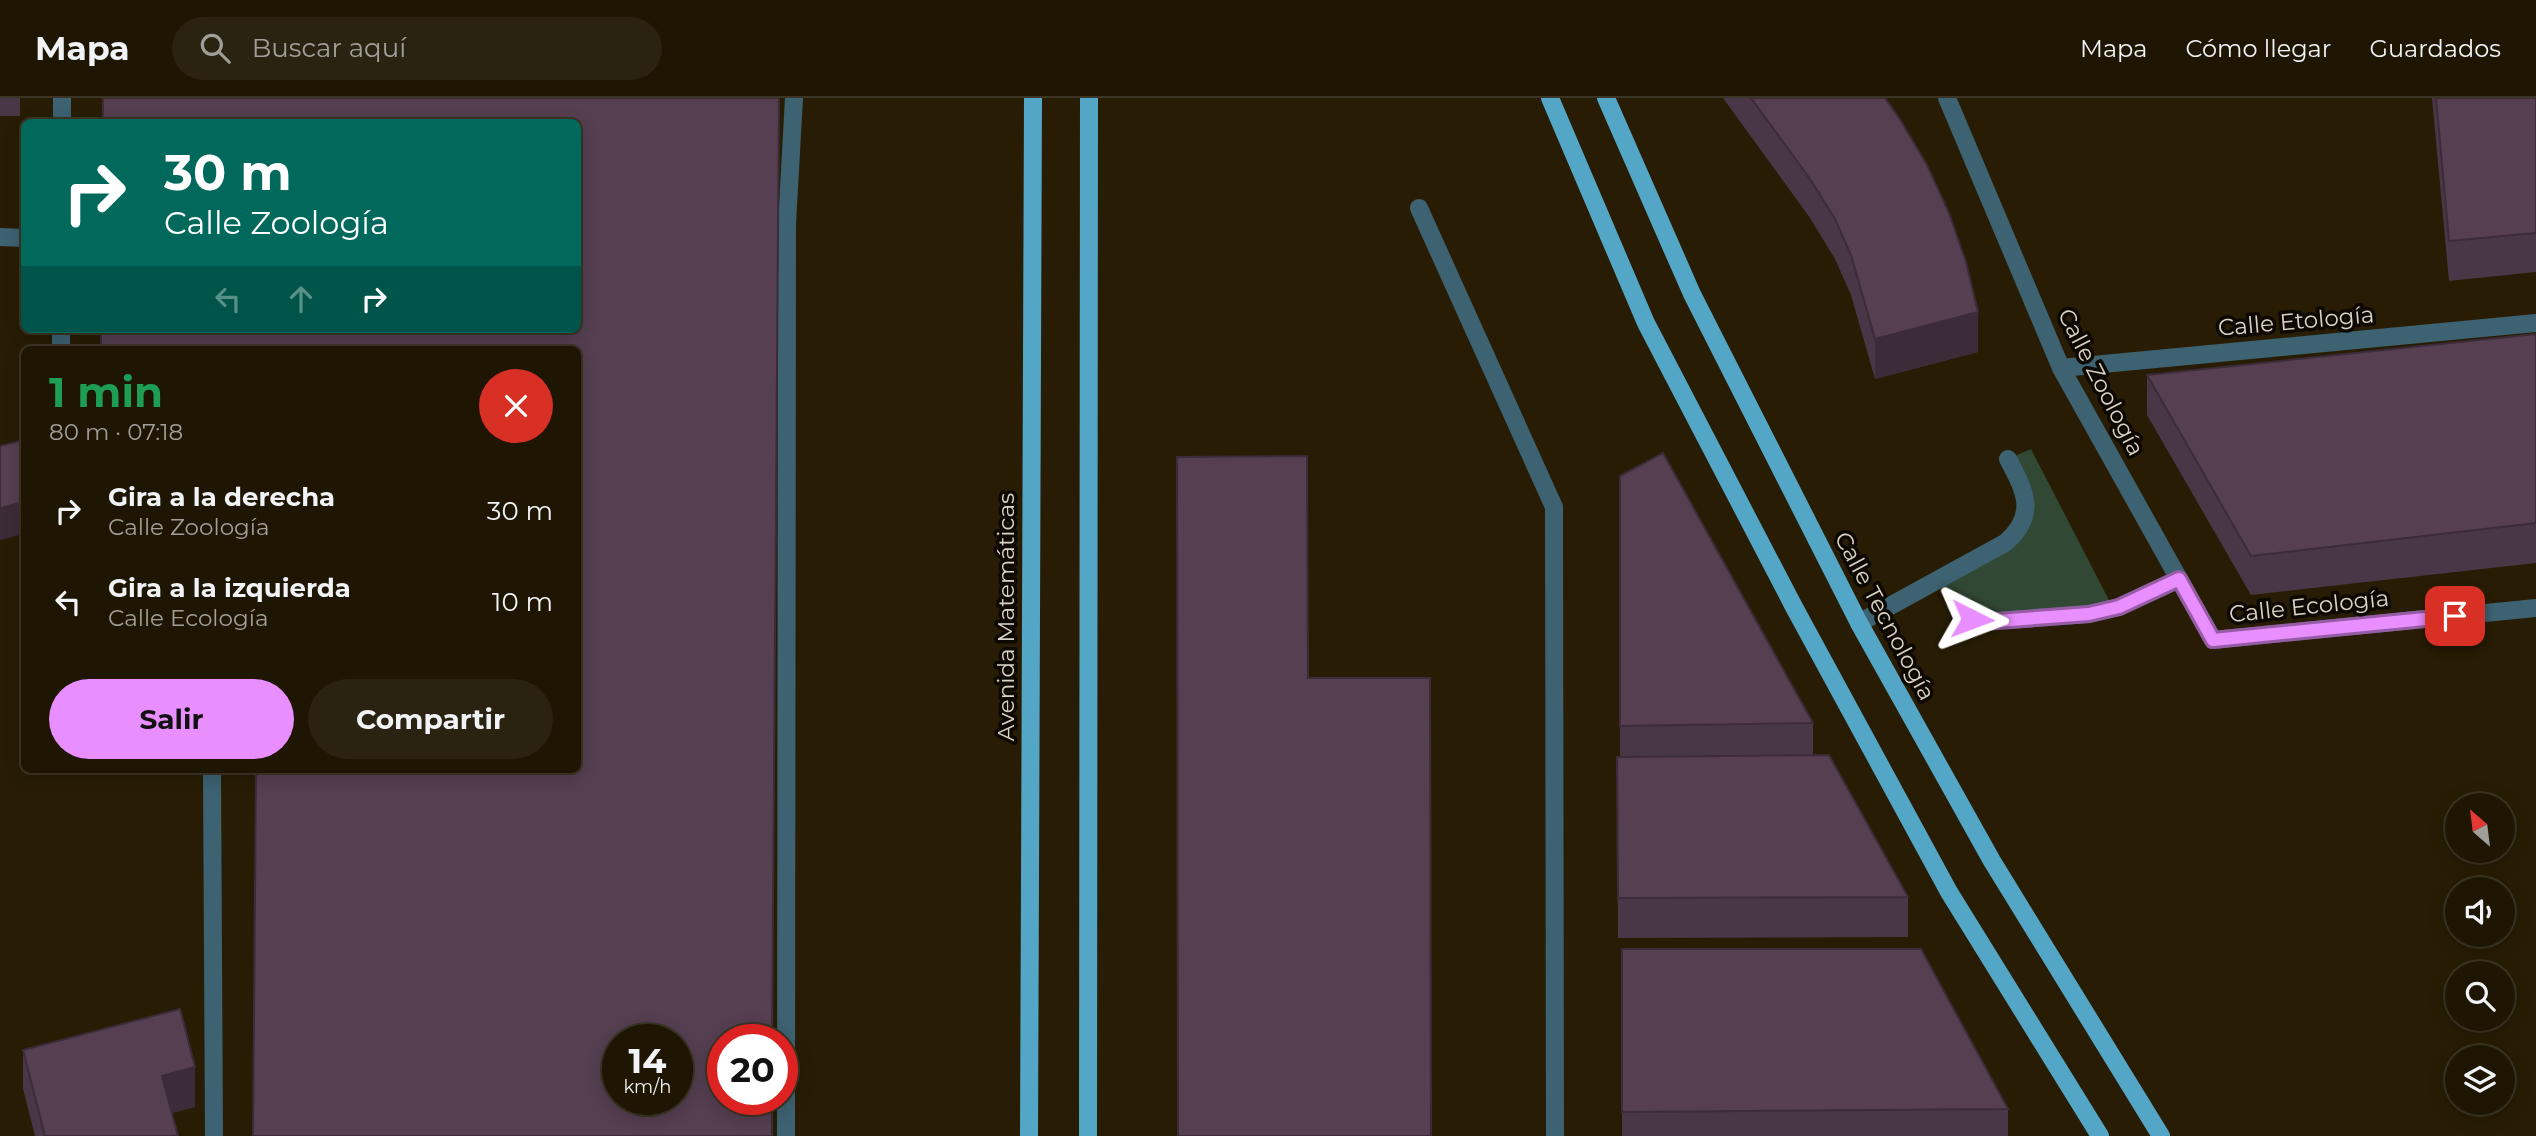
<!DOCTYPE html>
<html lang="es">
<head>
<meta charset="utf-8">
<style>
	body { margin:0; font-family:Montserrat,sans-serif; background:#2b2312; color:#f1f3f6; height:100vh; display:flex; flex-direction:column; font-size:26px; white-space:nowrap }
	* { box-sizing:border-box; margin:0 }
	p { font-size:23px; color:#a19f9a }
	.icon { flex:none; width:38px; height:38px; fill:none; stroke:currentColor; stroke-width:2; stroke-linecap:round; stroke-linejoin:round }
	.map { position:relative; flex:1; overflow:hidden }
	.drawer { position:absolute; left:21px; top:248px; width:560px; height:427px; display:flex; flex-direction:column; background:#1e1603; border-radius:10px; box-shadow:0 4px 18px #0003,0 0 0 2px #3c3525 }
	.drawer>* { flex:none }
	.hud { position:absolute; left:21px; top:21px; width:560px; height:214px; border-radius:10px; box-shadow:0 4px 18px #0003,0 0 0 2px #3c3525; background:#00695c; color:#fff; overflow:hidden }
	.needle { width:46px; rotate:332deg }
	.fabs { position:absolute; left:2445px; top:695px; display:grid; gap:14px }
	.fabs a { display:grid; place-items:center; width:70px; height:70px; border-radius:50%; background:#1e1603; box-shadow:0 4px 18px #0003,0 0 0 2px #3c3525; font-size:35px }
	.speed { position:absolute; left:602px; top:926px; display:flex; gap:14px; font-size:35px; font-weight:700; text-align:center }
	.speed>* { display:grid; place-content:center; width:91px; height:91px; border-radius:50%; background:#1e1603; box-shadow:0 4px 18px #0003,0 0 0 2px #3c3525; line-height:1 }
	.speed small { font-size:18px; font-weight:400 }
	.speed .limit { border:10px solid #d22; background:#fff; color:#111 }
	.pin { position:absolute; display:grid; place-items:center; width:60px; height:60px; color:#fff; margin:-30px; border-radius:14px; box-shadow:0 4px 10px #0006 }
	.me { position:absolute; width:77px; margin:-38px; rotate:93deg; stroke-linejoin:round; filter:drop-shadow(0 0 5px #0008) }
	.turn { display:flex; align-items:center; gap:24px; height:147px; padding:0 28px; font-size:32px }
	.turn .icon { width:91px; height:91px; stroke-width:2.5 }
	.turn b { display:block; font-size:49px; line-height:60px }
	.lanes { display:flex; align-items:center; height:66px; padding:0 28px; background:#0003; justify-content:center; gap:35px; direction:ltr }
	.lanes .off { opacity:.35 }
	.round { display:grid; place-items:center; flex:none; width:74px; height:74px; border-radius:37px; background:#2b2312 }
	.overview { display:flex; align-items:center; justify-content:space-between; height:119px; padding:0 28px }
	h1 { font-size:42px; font-weight:700; line-height:52px; color:#1e9e55 }
	.button { display:flex; gap:14px; margin-top:auto; padding:14px 28px }
	.button a { flex:1; height:80px; border-radius:42px; background:#e98efe; color:#111; font-size:28px; font-weight:700; line-height:80px; text-align:center }
	.button a+a { background:#2b2312; color:#f1f3f6 }
	ul { padding:0; list-style:none }
	li { display:flex; align-items:center; gap:21px; height:91px; padding:0 28px }
	li div { flex:1 }
	li b { display:block; font-size:26px }
	li em { font-style:normal }
	header { display:flex; align-items:center; gap:42px; box-sizing:border-box; height:98px; padding:0 35px; background:#1e1603; border-bottom:2px solid #3c3525 }
	header strong { font-size:33px }
	nav { display:flex; gap:38px; margin-inline-start:auto; font-size:24px }
	.search { width:490px; height:63px; background:#2b2312; display:flex; align-items:center; gap:18px; box-sizing:border-box; padding:0 24px; border-radius:38px; color:#a19f9a; font-size:26px }
	.map>svg:first-child { display:block }
	.green { fill:#314934 }
	.lines { fill:none; stroke-linecap:round; stroke-linejoin:round }
	.minor { stroke:#3d6272; stroke-width:18 }
	.major { stroke:#54a6c7; stroke-width:18 }
	.wall { fill:#493646 }
	.shaded-wall { fill:#3c2c39 }
	.building { fill:#553f51; stroke:#3c2c39; stroke-width:2; fill-rule:evenodd }
	.route-casing { stroke:#975ca5; stroke-width:18 }
	.route { stroke:#e98efe; stroke-width:12 }
	.labels { text-anchor:middle; dominant-baseline:central; stroke-width:7; stroke-linejoin:round; paint-order:stroke }
	.street-label { font-size:23px; fill:#dad3c5; stroke:#0d0802 }
</style>
</head>
<body>
<header>
<strong>Mapa</strong>
<div class="search"><svg class="icon" aria-label="search" viewBox="0 0 24 24"><circle cx="10" cy="10" r="6"/><path d="M15 15l6 6"/></svg>Buscar aquí</div>
<nav><a>Mapa</a><a>Cómo llegar</a><a>Guardados</a></nav>
</header>
<div class="map">
<svg width="2536" height="1038" viewBox="0 0 2536 1038">
	<rect width="100%" height="100%" fill="#281d04"/>
	<path class="green" d="M2031,351L2113,510L1983,524L1961,513L1940,481L2005,445L2024,419L2008,361Z"/>
	<g class="lines">
		<path class="minor" d="M1947,0L2061,270L2213,542L2536,510
			M62,24V0
			M1419,110L1554,409L1555,1038
			M0,139L24,140
			M61,252V231
			M2061,270L2536,225
			M1956,506L1961,513L1983,524L2089,516L2119,509L2179,481
			M1859,525L2005,445C2038,417 2025,393 2008,361
			M212,672L214,1038
			M786,1038L787,126L794,0"/>
		<path class="major" d="M1550,0L1646,225L1794,509L1949,794L2100,1038
			M1606,0L1692,196L1859,525L1992,763L2161,1038
			M1029,1038L1033,0
			M1088,1038L1089,0"/>
	</g>
	<path class="wall" d="M0,0H20V18H0Z
		M1723,0H1885L1978,254L1875,281L1851,197L1835,161L1810,120Z
		M2432,0H2536V174L2449,183Z
		M2536,236V465L2251,497L2147,317V277Z
		M1620,378L1813,625V658L1908,799V839L1618,840L1617,659H1620Z
		M1622,851L2008,1011V1038H1622Z
		M23,952L195,1009L172,1015L178,1038H35L23,991Z"/>
	<path class="shaded-wall" d="M1978,214V254L1875,281V241Z
		M24,404V436L0,442V410Z
		M195,969V1009L162,1017V978Z"/>
	<path class="building" d="M103,0H779L772,942H723V1001H772V1038H253L256,672H578V252H101V231H578V24H103ZM618,942H677V1001H618Z
		M1751,0H1885L1901,23L1927,67L1949,115L1966,164L1978,214L1875,241L1851,157L1835,121L1810,81Z
		M2436,0H2536V135L2449,143Z
		M2536,236V425L2251,458L2147,277Z
		M24,342V404L0,410V348Z
		M1663,355L1813,625L1620,628V378Z
		M1307,358L1308,580H1430L1431,1038H1178L1177,359Z
		M1829,657L1908,799L1618,800L1617,659Z
		M1622,851H1921L2008,1011L1622,1014Z
		M180,911L195,969L162,978L178,1038H45L23,952Z"/>
	<g class="lines">
		<g class="route-casing">
			<path id="route" d="M1972,521L1983,524L2089,516L2119,509L2179,481L2213,542L2455,518"/>
		</g>
		<use href="#route" class="route"/>
	</g>
	<g class="labels">
		<g class="street-label">
			<text transform="translate(2296 223) rotate(-5)">Calle Etología</text>
			<text transform="translate(2101 284) rotate(63)">Calle Zoología</text>
			<text transform="translate(2309 508) rotate(-6)">Calle Ecología</text>
			<text transform="translate(1885 518) rotate(62)">Calle Tecnología</text>
			<text transform="translate(1006 519) rotate(-90)">Avenida Matemáticas</text>
		</g>
	</g>
</svg>
<div class="fabs">
<a><svg class="needle" viewBox="-14 -14 28 28"><path d="M0-13l5 13h-10z" fill="#e53935"/><path d="M0 13l5-13h-10z" fill="#a19f9a"/></svg></a>
<a><svg class="icon" aria-label="sound" viewBox="0 0 24 24"><path d="M4 9h4l5-4v14l-5-4H4zM17 9q2 3 0 6"/></svg></a>
<a><svg class="icon" aria-label="search" viewBox="0 0 24 24"><circle cx="10" cy="10" r="6"/><path d="M15 15l6 6"/></svg></a>
<a><svg class="icon" aria-label="layers" viewBox="0 0 24 24"><path d="M12 4l9 5-9 5-9-5zM3 14l9 5 9-5"/></svg></a>
</div>
<div class="speed"><div>14<small>km/h</small></div><div class="limit">20</div></div>
<div class="pin" style="left:2455px;top:518px;background:#d93025"><svg class="icon" aria-label="arrive" viewBox="0 0 24 24"><path d="M6 21V4h12l-3 4 3 4H6"/></svg></div>
<svg class="me" style="left:1972px;top:521px" viewBox="-20 -20 40 40"><path d="M0-17L14 15 0 8-14 15z" fill="#e98efe" stroke="#fff" stroke-width="4"/></svg>
<div class="hud">
<div class="turn"><svg class="icon" aria-label="right" viewBox="0 0 24 24"><path d="M7 20v-9h11M14 6l5 5-5 5"/></svg><div><b>30 m</b>Calle Zoología</div></div>
<div class="lanes"><svg class="icon off" aria-label="left" viewBox="0 0 24 24"><path d="M17 20v-9H6M10 6l-5 5 5 5"/></svg><svg class="icon off" aria-label="ahead" viewBox="0 0 24 24"><path d="M12 20V5M6 11l6-6 6 6"/></svg><svg class="icon" aria-label="right" viewBox="0 0 24 24"><path d="M7 20v-9h11M14 6l5 5-5 5"/></svg></div>
</div>
<section class="drawer">
<div class="overview"><div><h1>1 min</h1><p>80 m · 07:18</p></div><a class="round" style="background:#d93025;color:#fff"><svg class="icon" aria-label="close" viewBox="0 0 24 24"><path d="M6 6l12 12M18 6L6 18"/></svg></a></div>
<ul>
<li><svg class="icon" aria-label="right" viewBox="0 0 24 24"><path d="M7 20v-9h11M14 6l5 5-5 5"/></svg><div><b>Gira a la derecha</b><p>Calle Zoología</p></div><em>30 m</em></li>
<li><svg class="icon" aria-label="left" viewBox="0 0 24 24"><path d="M17 20v-9H6M10 6l-5 5 5 5"/></svg><div><b>Gira a la izquierda</b><p>Calle Ecología</p></div><em>10 m</em></li>
</ul>
<div class="button"><a>Salir</a><a>Compartir</a></div>
</section>
</div>
</body>
</html>
